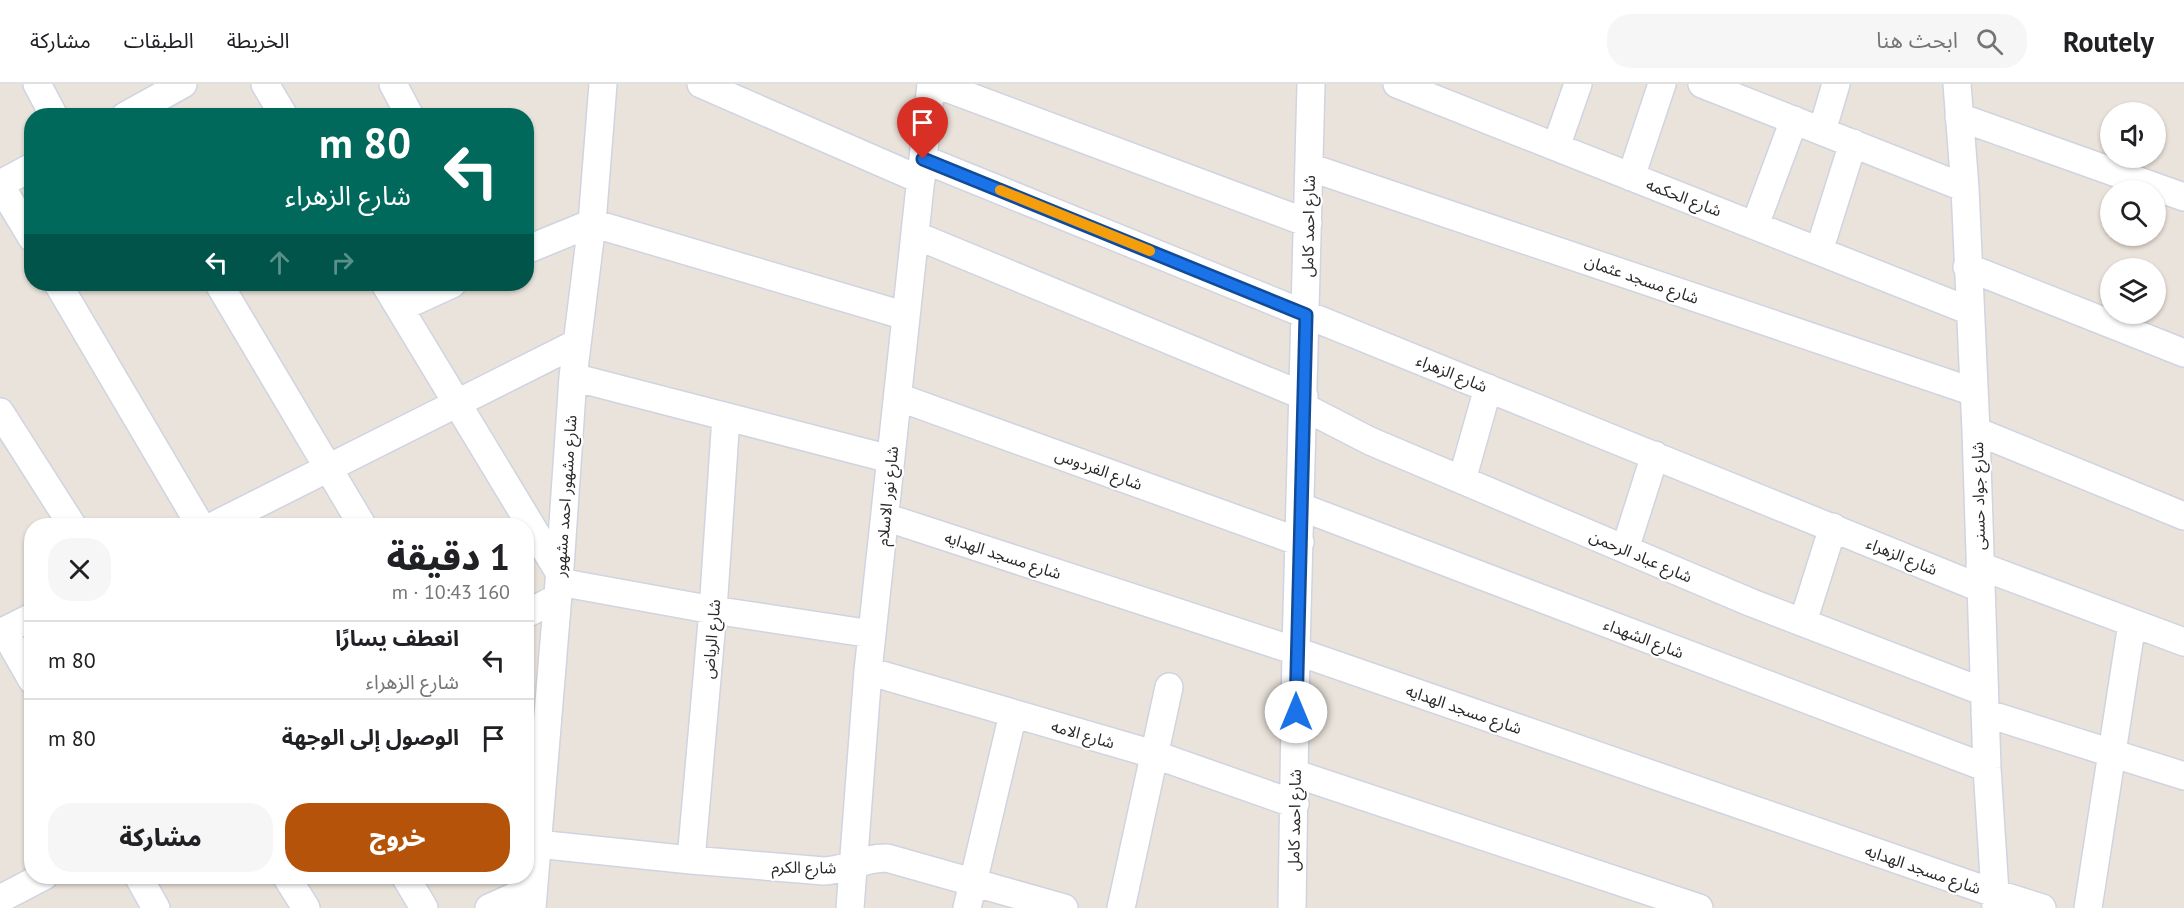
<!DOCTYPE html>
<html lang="ar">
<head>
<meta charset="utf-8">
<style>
	body { margin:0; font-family:"PT Sans","Noto Sans Arabic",sans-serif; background:#f6f6f6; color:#202124; direction:rtl; height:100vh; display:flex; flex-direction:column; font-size:22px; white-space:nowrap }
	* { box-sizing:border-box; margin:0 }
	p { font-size:20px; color:#757577 }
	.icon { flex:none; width:33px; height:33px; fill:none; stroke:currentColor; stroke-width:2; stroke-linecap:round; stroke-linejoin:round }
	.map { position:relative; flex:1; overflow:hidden; direction:ltr }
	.panel { position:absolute; left:24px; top:434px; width:510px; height:366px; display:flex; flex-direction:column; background:#fff; border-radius:24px; box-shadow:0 2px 4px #0004; direction:rtl }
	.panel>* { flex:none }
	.top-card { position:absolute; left:24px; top:24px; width:510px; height:183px; border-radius:24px; box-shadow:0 2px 4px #0004; direction:rtl; background:#00695c; color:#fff; overflow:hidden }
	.tools { position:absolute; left:2100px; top:18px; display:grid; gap:12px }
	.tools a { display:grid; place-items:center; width:66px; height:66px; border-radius:50%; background:#fff; box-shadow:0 2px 4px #0004; font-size:30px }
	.pin { position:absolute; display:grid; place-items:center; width:51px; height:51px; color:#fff; margin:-62px -26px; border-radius:50% 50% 50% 0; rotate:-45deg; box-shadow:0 0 6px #0007 }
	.pin .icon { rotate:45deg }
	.me { position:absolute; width:66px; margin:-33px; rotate:0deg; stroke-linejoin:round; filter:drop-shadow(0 0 4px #0008) }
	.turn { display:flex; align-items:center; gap:21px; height:126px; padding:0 24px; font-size:27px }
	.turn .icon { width:78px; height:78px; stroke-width:2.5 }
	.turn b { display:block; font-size:42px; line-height:51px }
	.lanes { display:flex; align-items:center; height:57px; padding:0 24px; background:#0003; justify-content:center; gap:30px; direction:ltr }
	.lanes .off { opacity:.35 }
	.round { display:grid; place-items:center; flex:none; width:63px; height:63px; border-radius:24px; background:#f6f6f6 }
	.summary { display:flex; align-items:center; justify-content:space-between; height:102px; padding:0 24px }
	h1 { font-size:36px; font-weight:800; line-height:45px }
	.action { display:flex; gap:12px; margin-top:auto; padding:12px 24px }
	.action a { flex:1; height:69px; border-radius:24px; background:#b45309; color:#fff; font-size:24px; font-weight:800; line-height:69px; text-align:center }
	.action a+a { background:#f6f6f6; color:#202124 }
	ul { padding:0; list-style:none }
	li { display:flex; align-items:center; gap:18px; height:78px; padding:0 24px; border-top:2px solid #e0e0e0 }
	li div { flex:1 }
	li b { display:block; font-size:22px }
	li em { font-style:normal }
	header { display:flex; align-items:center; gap:36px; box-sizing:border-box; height:84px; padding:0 30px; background:#fff; border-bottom:2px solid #e0e0e0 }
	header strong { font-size:28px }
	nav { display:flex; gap:33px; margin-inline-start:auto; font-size:21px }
	.search { width:420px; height:54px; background:#f6f6f6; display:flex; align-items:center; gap:15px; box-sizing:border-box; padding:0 21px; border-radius:24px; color:#757577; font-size:22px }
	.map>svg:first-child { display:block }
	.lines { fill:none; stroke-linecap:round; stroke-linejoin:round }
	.street-casing { stroke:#d0d4e0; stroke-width:30 }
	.street { stroke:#fff; stroke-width:27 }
	.route-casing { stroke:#114b97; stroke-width:15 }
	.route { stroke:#1a73e8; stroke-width:10 }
	.slow { stroke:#f59e0b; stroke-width:10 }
	.labels { text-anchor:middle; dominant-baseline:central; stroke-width:4.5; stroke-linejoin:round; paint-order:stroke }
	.street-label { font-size:16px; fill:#282828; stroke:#fff }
</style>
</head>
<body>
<header>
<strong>Routely</strong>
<div class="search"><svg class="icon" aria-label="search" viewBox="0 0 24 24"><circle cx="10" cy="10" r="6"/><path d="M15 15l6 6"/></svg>ابحث هنا</div>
<nav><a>الخريطة</a><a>الطبقات</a><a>مشاركة</a></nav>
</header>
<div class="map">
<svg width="2184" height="824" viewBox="0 0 2184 824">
	<rect width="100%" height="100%" fill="#eae3db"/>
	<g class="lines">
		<g class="street-casing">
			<path id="street" d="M37,0L54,32
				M265,0L284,32
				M393,0L410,32
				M701,0L921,96
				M936,0L1308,139
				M1397,0L1970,227
				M1702,0L1965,104
				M1957,0L1965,104L1976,347L1987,684L1996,824
				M125,32L183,0
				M1959,33L2184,113
				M1822,47L1836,0
				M1556,63L1578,0
				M923,75L1980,504
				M1309,83L1974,308
				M1631,93L1662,0
				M0,100L32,83
				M0,101L32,154
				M1755,141L1794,36
				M915,151L1304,312
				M526,166L592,139L906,232
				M1819,167L1853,59
				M1967,183L2184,269
				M58,200L200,441
				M219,200L362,441
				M385,200L559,488
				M400,224L452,200
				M573,293L890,375
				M898,313L1300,458
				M1304,323L1370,357L1752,519L1984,608
				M0,328L72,441
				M1976,347L2184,432
				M1462,396L1488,304
				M1301,423L1987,684
				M885,433L1296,567L1994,809L2042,824
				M215,441L577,259
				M1625,465L1655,371
				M1980,482L2184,558
				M559,498L713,526L872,550
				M526,530L557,514
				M1803,538L1833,443
				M4,547L32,596
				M0,549L32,533
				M868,587L1153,670L1295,720
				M1985,629L2184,692
				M1296,690L1699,824
				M537,760L691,776L824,787C848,786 860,774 887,774L1064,824
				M691,776L713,526L726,333
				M138,792L156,824
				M286,792L306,824
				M405,792L424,824
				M0,815L44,792
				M489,824L533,804
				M532,824L559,498L573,293L592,139L603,0
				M850,824L868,587L931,0
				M967,824L1013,630
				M1121,824L1169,603
				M1292,824L1296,567L1311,0
				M2088,824L2132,539"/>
		</g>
		<use href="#street" class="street"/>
	</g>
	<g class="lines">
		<g class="route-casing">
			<path id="route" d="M923,75L1306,231L1296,628"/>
		</g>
		<use href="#route" class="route"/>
		<path class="slow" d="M1000,106L1150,167"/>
	</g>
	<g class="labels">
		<g class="street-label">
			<text transform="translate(1684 113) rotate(21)">شارع الحكمه</text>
			<text transform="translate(1308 142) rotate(-89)">شارع احمد كامل</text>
			<text transform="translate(1642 195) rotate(19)">شارع مسجد عثمان</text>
			<text transform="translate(1452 289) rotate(22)">شارع الزهراء</text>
			<text transform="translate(1099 385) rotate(20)">شارع الفردوس</text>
			<text transform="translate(565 412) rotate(-86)">شارع مشهور احمد مشهور</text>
			<text transform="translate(887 412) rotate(-84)">شارع نور الاسلام</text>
			<text transform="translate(1978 412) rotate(-91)">شارع جواد حسنى</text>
			<text transform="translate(1003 471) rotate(18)">شارع مسجد الهدايه</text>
			<text transform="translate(1641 472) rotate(23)">شارع عباد الرحمن</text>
			<text transform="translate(1902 472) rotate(22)">شارع الزهراء</text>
			<text transform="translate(1644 554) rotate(21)">شارع الشهداء</text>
			<text transform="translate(711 555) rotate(-85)">شارع الرياض</text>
			<text transform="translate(1464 625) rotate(19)">شارع مسجد الهدايه</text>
			<text transform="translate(1083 650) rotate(16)">شارع الامه</text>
			<text transform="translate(1294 736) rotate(-89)">شارع احمد كامل</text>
			<text transform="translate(804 783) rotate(1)">شارع الكرم</text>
			<text transform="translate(1923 785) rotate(19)">شارع مسجد الهدايه</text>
		</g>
	</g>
</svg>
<div class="tools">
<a><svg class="icon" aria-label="sound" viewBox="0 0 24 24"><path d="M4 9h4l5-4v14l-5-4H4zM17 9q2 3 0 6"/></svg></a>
<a><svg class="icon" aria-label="search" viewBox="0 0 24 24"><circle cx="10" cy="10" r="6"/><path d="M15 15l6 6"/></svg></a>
<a><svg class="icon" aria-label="layers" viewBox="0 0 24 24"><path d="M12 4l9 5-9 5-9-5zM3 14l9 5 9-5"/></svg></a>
</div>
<div class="pin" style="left:923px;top:75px;background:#d93025"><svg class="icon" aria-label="arrive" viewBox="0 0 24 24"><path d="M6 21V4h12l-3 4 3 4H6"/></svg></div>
<svg class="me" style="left:1296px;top:628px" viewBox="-20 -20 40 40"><circle r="19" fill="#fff"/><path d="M0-13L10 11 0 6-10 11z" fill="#1a73e8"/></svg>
<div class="top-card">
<div class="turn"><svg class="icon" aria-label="left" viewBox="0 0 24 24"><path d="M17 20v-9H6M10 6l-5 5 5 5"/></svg><div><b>80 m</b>شارع الزهراء</div></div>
<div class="lanes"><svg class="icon" aria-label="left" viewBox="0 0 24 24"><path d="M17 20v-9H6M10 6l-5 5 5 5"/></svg><svg class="icon off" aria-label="ahead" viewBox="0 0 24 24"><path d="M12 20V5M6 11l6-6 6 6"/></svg><svg class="icon off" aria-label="right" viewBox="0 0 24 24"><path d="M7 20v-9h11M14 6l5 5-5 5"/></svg></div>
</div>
<section class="panel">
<div class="summary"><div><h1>1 دقيقة</h1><p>160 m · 10:43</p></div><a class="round"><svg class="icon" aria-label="close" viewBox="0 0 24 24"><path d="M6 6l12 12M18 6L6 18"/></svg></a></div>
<ul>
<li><svg class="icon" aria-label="left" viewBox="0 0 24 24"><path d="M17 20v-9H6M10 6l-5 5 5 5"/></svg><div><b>انعطف يسارًا</b><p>شارع الزهراء</p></div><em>80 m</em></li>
<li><svg class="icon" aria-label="arrive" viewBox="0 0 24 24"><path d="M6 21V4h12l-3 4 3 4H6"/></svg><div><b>الوصول إلى الوجهة</b></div><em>80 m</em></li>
</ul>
<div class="action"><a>خروج</a><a>مشاركة</a></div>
</section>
</div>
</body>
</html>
